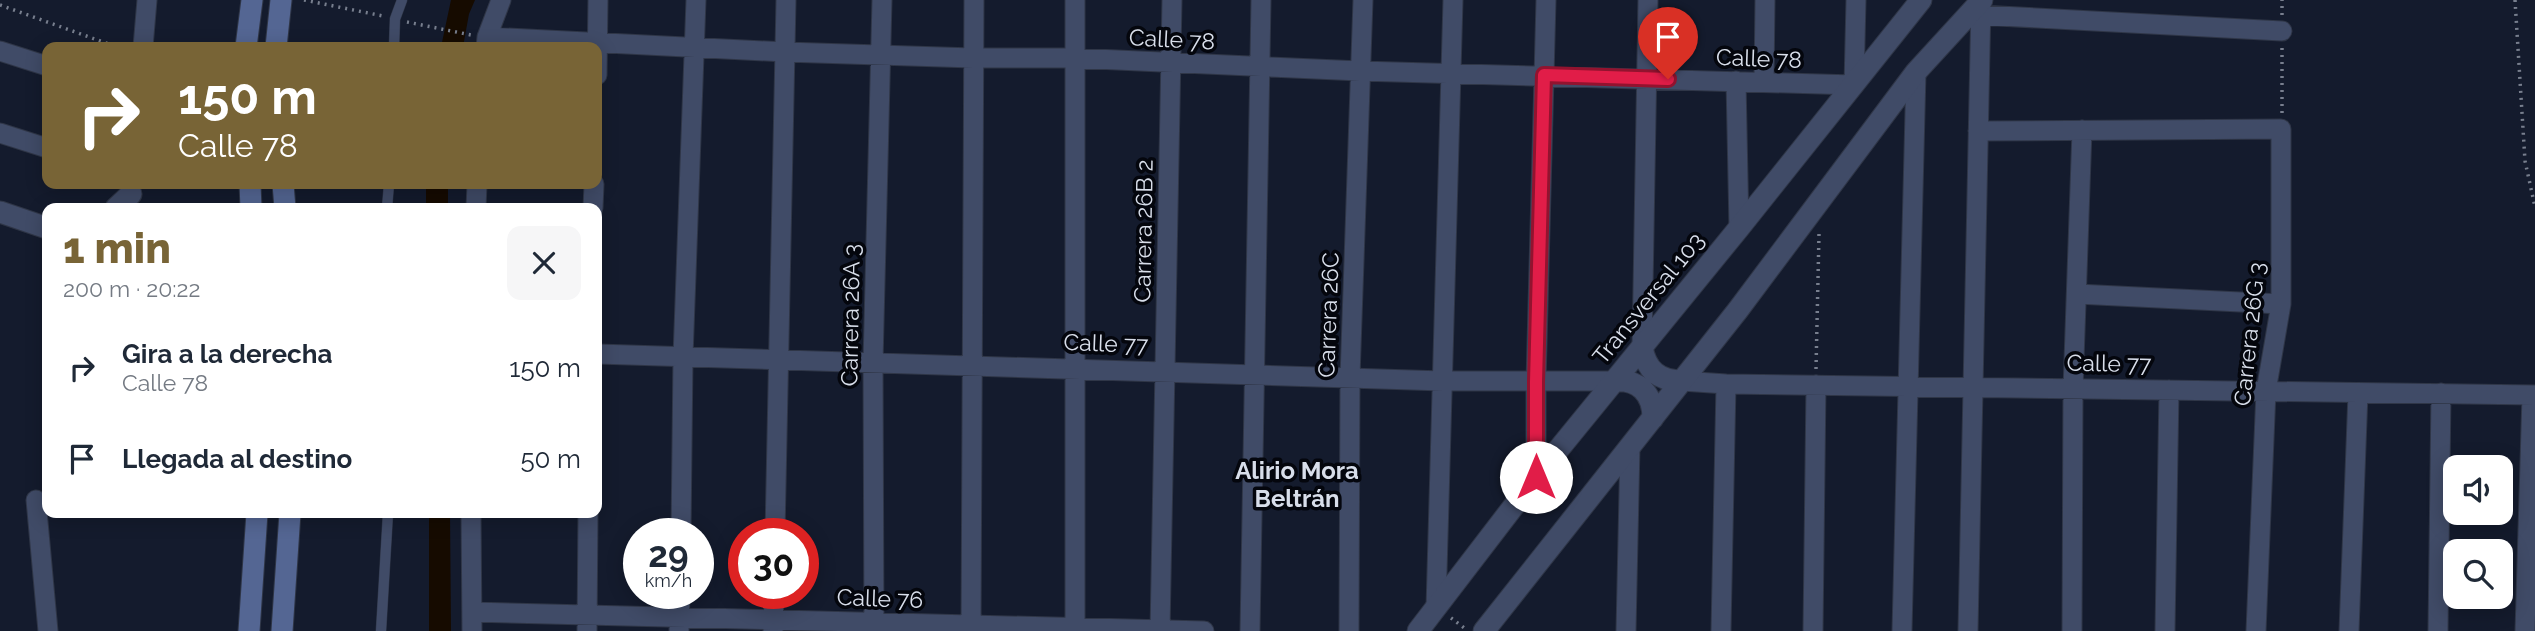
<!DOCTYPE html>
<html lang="es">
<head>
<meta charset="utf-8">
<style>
	body { margin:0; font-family:Raleway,sans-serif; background:#f6f6f7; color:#1f2937; height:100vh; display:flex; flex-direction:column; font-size:26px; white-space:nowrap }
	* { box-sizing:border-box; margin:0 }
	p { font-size:23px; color:#747a83 }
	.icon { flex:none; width:38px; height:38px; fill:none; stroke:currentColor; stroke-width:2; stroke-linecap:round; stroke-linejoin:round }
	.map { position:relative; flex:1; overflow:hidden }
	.details { position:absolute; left:42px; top:203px; width:560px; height:315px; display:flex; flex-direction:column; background:#fff; border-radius:14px; box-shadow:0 4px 18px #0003 }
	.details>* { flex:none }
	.top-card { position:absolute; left:42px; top:42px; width:560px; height:147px; border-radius:14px; box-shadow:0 4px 18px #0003; background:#786436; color:#fff; overflow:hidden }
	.tools { position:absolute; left:2443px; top:455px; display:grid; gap:14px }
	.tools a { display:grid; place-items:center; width:70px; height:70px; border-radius:14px; background:#fff; box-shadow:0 4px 18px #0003; font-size:35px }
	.speed { position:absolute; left:623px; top:518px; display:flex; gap:14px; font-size:35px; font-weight:700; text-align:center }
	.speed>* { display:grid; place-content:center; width:91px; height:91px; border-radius:50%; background:#fff; box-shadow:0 4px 18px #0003; line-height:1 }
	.speed small { font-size:18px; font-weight:400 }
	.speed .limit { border:10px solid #d22; background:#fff; color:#111 }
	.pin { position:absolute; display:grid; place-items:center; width:60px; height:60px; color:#fff; margin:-72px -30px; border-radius:50% 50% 50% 0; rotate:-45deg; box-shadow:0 0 7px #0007 }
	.pin .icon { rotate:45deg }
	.me { position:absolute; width:77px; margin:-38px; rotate:0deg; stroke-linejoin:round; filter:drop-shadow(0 0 5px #0008) }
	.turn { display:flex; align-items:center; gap:24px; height:147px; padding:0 21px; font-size:32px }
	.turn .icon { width:91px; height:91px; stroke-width:2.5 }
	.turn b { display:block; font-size:49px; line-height:60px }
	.round { display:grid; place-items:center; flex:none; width:74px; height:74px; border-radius:14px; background:#f6f6f7 }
	.overview { display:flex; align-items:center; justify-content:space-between; height:119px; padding:0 21px }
	h1 { font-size:42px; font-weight:800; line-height:52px; color:#786436 }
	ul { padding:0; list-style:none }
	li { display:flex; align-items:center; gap:21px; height:91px; padding:0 21px }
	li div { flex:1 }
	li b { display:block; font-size:26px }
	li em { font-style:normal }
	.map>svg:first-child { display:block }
	.water { fill:#160b00 }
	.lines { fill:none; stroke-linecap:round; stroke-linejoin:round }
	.service-casing { stroke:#2f3647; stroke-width:11 }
	.minor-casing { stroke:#2f3647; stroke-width:21 }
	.tertiary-casing { stroke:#2f3647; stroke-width:23 }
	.secondary-casing { stroke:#2f3647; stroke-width:23 }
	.path { stroke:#787f8e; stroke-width:3.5; stroke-dasharray:2 5; stroke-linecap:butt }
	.service { stroke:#404b67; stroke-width:10 }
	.minor { stroke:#404b67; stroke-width:19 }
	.tertiary { stroke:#404b67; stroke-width:21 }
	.secondary { stroke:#546693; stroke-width:21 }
	.route-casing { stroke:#92132f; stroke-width:18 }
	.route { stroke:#e11d48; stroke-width:12 }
	.labels { text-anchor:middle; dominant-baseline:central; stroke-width:7; stroke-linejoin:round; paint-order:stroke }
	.street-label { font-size:23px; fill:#d8deea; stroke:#04060d }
	.neighbourhood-label { font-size:24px; font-weight:bold; fill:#d8deea; stroke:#04060d }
</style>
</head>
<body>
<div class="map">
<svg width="2535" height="631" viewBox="0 0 2535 631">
	<rect width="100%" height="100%" fill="#141b2d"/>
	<path class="water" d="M451,0H475L469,14L463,47H441Z
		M426,184H448V208H426Z
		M429,513H450L451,631H429Z"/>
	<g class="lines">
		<g class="service-casing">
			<path id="service" d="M394,47L395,19L402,0
				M387,208L389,184
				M381,631L388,513"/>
		</g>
		<g class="minor-casing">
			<path id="minor" d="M1075,0V631
				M1980,15L2282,31
				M487,37L785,52L973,58H1073L1360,71L1854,85L1856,0
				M143,47L147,0
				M486,47L487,37L501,0
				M0,51L47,66
				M597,75L598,0
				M1736,81L1739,228
				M1764,82L1765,0
				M1978,131L2281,129V304L2266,391L2256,631
				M0,133L47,148
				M476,208L477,184
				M593,208L594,184
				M2077,294L2281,304
				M1642,347L1648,0
				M597,354L1443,381H1614
				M1682,381L1726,384L2535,395
				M1536,477V382L1546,0
				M36,500L48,631
				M471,513L472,631
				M681,534L683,357L696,0
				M775,534L786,0
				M1436,608L1453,0
				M472,612L1204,631
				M679,630L680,593
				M587,631L588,513
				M773,631L774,593
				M874,631L873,363L882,0
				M971,631L974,0
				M1160,631L1172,0
				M1250,631L1261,0
				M1349,631L1350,377L1363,0
				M1626,631L1630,446
				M1721,631L1726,384
				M1813,631L1816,385
				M1902,631L1916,72
				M1968,631L1981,1
				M2072,631L2073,389L2082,130
				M2165,631L2169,390
				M2349,631L2358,393
				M2438,631L2441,393
				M2525,631L2532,395"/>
		</g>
		<g class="tertiary-casing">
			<path id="tertiary" d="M116,208L131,194
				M0,212L47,228
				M1642,347C1646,370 1659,381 1682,381
				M1614,381C1638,379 1653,393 1653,418
				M1418,631L1536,477L1739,228L1921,0
				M1484,631L1738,310L1916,72L1982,0"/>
		</g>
		<g class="secondary-casing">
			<path id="secondary" d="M246,47L252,0
				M276,47L281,0
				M250,184L251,208
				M283,184L285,208
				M249,631L257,513
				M282,631L290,513"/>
		</g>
		<path class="path" d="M304,0L383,16
			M2515,0L2525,161L2535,207
			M0,5L117,47
			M2282,15V0
			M407,22L471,35
			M2282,113V48
			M1816,369L1819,234
			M1451,618L1467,630"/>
		<use href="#service" class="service"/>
		<use href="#minor" class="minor"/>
		<use href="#tertiary" class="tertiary"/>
		<use href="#secondary" class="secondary"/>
	</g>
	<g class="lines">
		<g class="route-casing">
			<path id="route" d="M1536,477V382L1544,75L1668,79"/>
		</g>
		<use href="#route" class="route"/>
	</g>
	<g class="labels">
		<g class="street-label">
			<text transform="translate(1172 39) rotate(3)">Calle 78</text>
			<text transform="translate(1759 58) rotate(2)">Calle 78</text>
			<text transform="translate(1143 231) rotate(-89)">Carrera 26B 2</text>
			<text transform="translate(1648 298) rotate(-51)">Transversal 103</text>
			<text transform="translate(850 315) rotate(-89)">Carrera 26A 3</text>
			<text transform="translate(1328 315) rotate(-88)">Carrera 26C</text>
			<text transform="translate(2249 334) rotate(-84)">Carrera 26G 3</text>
			<text transform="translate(1106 343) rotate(2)">Calle 77</text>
			<text transform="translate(2109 363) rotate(1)">Calle 77</text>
			<text transform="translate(880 598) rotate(2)">Calle 76</text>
		</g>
		<g class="neighbourhood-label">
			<text x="1297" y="470">Alirio Mora<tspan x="1297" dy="28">Beltrán</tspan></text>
		</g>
	</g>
</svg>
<div class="tools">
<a><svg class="icon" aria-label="sound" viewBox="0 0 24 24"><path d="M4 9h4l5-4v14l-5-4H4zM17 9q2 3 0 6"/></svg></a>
<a><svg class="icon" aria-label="search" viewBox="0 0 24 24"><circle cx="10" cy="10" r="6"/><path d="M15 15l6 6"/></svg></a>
</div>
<div class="speed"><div>29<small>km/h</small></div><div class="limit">30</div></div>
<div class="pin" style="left:1668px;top:79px;background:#d93025"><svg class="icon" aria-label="arrive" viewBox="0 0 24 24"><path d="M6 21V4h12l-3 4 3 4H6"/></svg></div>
<svg class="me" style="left:1536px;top:477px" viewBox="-20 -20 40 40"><circle r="19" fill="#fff"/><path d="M0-13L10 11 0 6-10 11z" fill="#e11d48"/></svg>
<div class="top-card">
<div class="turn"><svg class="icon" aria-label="right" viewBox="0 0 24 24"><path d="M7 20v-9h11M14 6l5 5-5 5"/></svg><div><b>150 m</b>Calle 78</div></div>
</div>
<section class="details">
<div class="overview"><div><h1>1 min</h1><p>200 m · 20:22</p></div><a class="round"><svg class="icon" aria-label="close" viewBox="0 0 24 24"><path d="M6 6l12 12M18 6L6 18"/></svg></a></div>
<ul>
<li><svg class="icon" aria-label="right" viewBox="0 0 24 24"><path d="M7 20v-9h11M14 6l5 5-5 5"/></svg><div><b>Gira a la derecha</b><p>Calle 78</p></div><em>150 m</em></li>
<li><svg class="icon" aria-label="arrive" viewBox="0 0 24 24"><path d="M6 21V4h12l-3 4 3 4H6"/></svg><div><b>Llegada al destino</b></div><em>50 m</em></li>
</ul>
</section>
</div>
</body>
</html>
